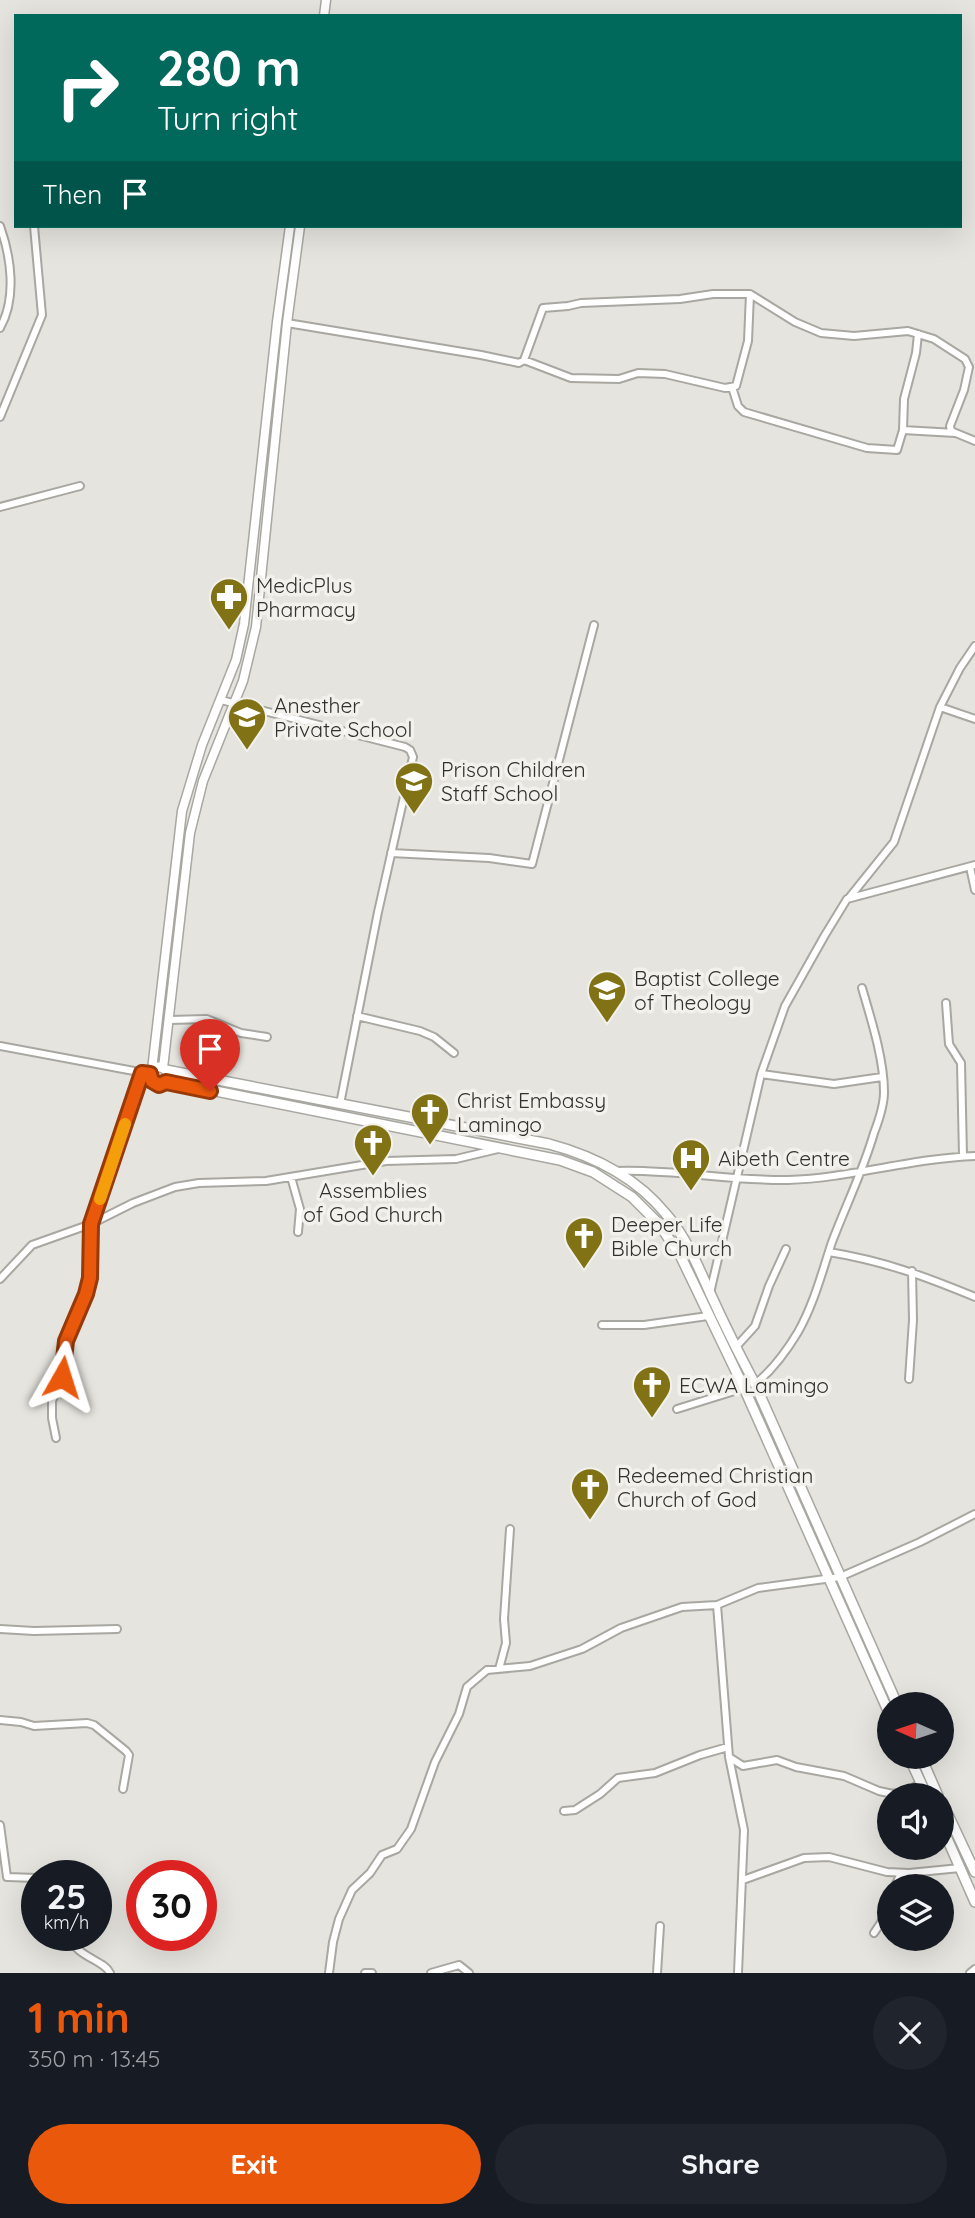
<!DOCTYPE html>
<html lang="en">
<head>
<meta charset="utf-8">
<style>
	body { margin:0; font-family:Quicksand,sans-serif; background:#20242c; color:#f1f3f6; height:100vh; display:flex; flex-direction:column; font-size:26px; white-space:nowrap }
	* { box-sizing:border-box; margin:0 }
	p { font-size:23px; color:#9ea1a6 }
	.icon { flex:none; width:38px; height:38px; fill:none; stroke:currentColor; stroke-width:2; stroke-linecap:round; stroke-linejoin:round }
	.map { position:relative; height:1973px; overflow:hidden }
	.details { display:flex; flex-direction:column; background:#171b24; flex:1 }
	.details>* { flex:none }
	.top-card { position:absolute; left:14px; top:14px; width:948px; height:214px; border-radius:0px; box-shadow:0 7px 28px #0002; background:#00695c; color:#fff; overflow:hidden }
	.needle { width:46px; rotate:273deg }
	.fabs { position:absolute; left:877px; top:1692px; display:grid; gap:14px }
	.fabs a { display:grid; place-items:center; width:77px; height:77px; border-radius:50%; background:#171b24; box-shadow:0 7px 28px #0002; font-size:35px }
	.speed { position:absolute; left:21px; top:1860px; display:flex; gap:14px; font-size:35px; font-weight:700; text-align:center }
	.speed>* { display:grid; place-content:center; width:91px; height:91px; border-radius:50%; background:#171b24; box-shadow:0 7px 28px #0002; line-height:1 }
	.speed small { font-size:18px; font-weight:400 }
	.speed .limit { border:10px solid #d22; background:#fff; color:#111 }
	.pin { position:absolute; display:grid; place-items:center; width:60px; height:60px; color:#fff; margin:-72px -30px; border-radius:50% 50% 50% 0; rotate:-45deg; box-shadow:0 0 7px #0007 }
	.pin .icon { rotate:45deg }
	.me { position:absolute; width:77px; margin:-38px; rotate:6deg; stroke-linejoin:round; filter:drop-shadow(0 0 5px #0008) }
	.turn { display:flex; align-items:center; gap:24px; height:147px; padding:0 28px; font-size:32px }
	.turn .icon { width:91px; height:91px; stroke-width:2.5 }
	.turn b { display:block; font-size:49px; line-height:60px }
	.then { display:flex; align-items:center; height:66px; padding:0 28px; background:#0003; gap:14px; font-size:26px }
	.round { display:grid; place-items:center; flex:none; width:74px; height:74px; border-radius:37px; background:#20242c }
	.head { display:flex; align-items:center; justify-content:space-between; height:119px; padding:0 28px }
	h1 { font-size:42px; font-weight:800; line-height:52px; color:#ea580c }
	.action { display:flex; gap:14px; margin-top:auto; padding:14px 28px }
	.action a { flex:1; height:80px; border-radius:42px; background:#ea580c; color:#fff; font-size:28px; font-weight:800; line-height:80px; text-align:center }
	.action a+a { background:#20242c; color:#f1f3f6 }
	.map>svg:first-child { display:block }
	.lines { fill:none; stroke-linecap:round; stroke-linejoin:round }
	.minor-casing { stroke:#a8a7a1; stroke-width:10 }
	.tertiary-casing { stroke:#a8a7a1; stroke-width:11 }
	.secondary-casing { stroke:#a8a7a1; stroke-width:12 }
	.minor { stroke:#fff; stroke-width:6 }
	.tertiary { stroke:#fff; stroke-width:8 }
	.secondary { stroke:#fff; stroke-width:9 }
	.route-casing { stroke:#983908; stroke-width:18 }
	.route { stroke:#ea580c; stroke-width:12 }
	.slow { stroke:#f59e0b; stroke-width:12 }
	.labels { text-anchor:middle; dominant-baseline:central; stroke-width:7; stroke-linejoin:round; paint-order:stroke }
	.poi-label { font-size:21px; fill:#31312f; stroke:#f2f1eb; text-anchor:start }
</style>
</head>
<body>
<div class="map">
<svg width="975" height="1973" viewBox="0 0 975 1973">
	<rect width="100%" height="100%" fill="#e5e4de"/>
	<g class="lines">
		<g class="minor-casing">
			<path id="minor" d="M0,226C11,257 17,298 0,328
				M287,323L481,355L519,363L524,360L543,308L568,306L581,303L680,299L713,294H750L795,322L821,333L854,336L908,331L934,339L965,359L969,367L964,390L950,426L951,431L975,441
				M524,360L571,378L619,379L638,373L665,374L725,388L736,386L748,341L750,294
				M732,387L738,406L744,412L867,448L897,450L903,430L955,433
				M0,417L42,315L34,226
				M903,430L904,399L916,353L918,334
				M0,507L80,486
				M221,700L405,747L410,750L413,757L378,912L340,1104
				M940,707L975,719
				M391,853L489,858L532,864L594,625
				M970,867L975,890
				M849,898L894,842L940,707L960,668L975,646
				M946,1003L949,1044L961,1063L963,1156
				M357,1016L420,1031L434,1037L454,1053
				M169,1020L207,1019L241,1033L267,1037
				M0,1046L150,1074
				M761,1074L834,1084L882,1077
				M617,1171C674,1169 731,1181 788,1180C851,1178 913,1158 975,1156
				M291,1177L300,1209L298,1232
				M829,1252C884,1261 924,1276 975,1297
				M0,1279L32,1245L91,1224L133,1203L175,1187L199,1183L266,1181L386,1161L456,1159L498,1149
				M710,1293L761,1074L785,1006L825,935L847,899L975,865
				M602,1325H644L708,1316
				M735,1348L755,1326L769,1286L786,1249
				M909,1379L913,1320L912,1271
				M755,1384C773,1370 786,1352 798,1332C814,1304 822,1272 832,1242C846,1205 863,1171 874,1133C879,1120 884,1106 884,1092C884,1059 871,1019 862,988
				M677,1409L744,1388
				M56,1438L52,1418V1401L62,1377L66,1341L86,1294L90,1278L91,1224L142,1073
				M0,1629L34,1631L117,1629
				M499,1669L506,1643L504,1619L510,1529
				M0,1720L21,1722L34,1726L87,1723L94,1725L126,1751L129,1755L123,1789
				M729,1757L743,1766L777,1760L796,1767L844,1776L879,1791L893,1794L911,1790L921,1782
				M564,1811L575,1810L600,1794L618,1778L655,1773L700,1755L728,1747
				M0,1825L7,1877L37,1878
				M743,1880L804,1858L829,1857L887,1872L909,1873L960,1868
				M895,1886L901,1873
				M874,1933L882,1921L889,1899
				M68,1936C78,1958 104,1960 110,1973
				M329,1973L333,1942L339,1919L352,1890L370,1873L382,1855L397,1849L411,1829L435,1762L459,1714L467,1687L487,1670L530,1666L582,1649L621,1628L682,1607L717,1605
				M365,1973H372
				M431,1973L459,1965L469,1973
				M657,1973L660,1926
				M738,1973L744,1830L729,1757L717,1605L758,1588L840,1577L920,1542L975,1514
				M970,1973L975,1969"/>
		</g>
		<g class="tertiary-casing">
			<path id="tertiary" d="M324,16L326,0
				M163,1068L190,833L203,781L243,681L256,627L287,323L300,226
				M152,1070L182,811L202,745L236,660L244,624L277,322L290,226"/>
		</g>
		<g class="secondary-casing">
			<path id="secondary" d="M150 1076a9 9 0 1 1 18 0a9 9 0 1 1-18 0Z
				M166,1070L549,1144C594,1156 636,1177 666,1214C686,1237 698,1266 710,1293C724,1324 739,1354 755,1384L897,1704
				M166,1081L560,1160L593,1172L632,1197L659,1224L681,1257L744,1388L889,1713
				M909,1757L927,1796
				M921,1757L938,1796
				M942,1802L975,1872
				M942,1827L975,1902"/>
		</g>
		<use href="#minor" class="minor"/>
		<use href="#tertiary" class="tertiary"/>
		<use href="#secondary" class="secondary"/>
	</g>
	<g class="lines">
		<g class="route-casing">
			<path id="route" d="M62,1377L66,1341L86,1294L90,1278L91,1224L142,1073L150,1074L152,1081L159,1085L166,1082L210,1091"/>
		</g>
		<use href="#route" class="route"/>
		<path class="slow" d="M100,1199L125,1124"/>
	</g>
	<defs>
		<g id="pharmacy-pin" transform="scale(2.0125)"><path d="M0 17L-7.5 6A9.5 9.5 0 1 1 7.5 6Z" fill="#817315" stroke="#f2f1eb"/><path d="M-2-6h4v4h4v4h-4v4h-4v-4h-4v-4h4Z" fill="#fff"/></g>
		<g id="school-pin" transform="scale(2.0125)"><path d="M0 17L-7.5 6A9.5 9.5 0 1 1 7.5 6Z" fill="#817315" stroke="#f2f1eb"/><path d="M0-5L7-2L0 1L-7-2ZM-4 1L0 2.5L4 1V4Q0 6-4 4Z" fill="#fff"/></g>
		<g id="university-pin" transform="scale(2.0125)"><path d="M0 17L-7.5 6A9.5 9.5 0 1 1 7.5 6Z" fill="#817315" stroke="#f2f1eb"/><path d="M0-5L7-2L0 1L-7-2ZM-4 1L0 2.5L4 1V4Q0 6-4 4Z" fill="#fff"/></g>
		<g id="church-pin" transform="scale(2.0125)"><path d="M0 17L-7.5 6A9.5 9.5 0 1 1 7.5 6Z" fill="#817315" stroke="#f2f1eb"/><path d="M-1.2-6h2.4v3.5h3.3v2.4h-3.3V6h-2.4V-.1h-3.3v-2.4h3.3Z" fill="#fff"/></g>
		<g id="hospital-pin" transform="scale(2.0125)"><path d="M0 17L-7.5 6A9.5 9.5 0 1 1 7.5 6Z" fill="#817315" stroke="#f2f1eb"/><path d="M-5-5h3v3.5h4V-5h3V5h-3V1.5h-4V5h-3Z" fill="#fff"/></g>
	</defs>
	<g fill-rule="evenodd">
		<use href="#pharmacy-pin" x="229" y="597"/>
		<use href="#school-pin" x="247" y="717"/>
		<use href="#school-pin" x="414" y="781"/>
		<use href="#university-pin" x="607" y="990"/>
		<use href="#church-pin" x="430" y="1112"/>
		<use href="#church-pin" x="373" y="1143"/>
		<use href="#hospital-pin" x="691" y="1158"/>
		<use href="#church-pin" x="584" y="1236"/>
		<use href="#church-pin" x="652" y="1385"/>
		<use href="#church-pin" x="590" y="1487"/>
	</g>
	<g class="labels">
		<g class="poi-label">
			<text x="256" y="585">MedicPlus<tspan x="256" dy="24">Pharmacy</tspan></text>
			<text x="274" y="705">Anesther<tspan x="274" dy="24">Private School</tspan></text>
			<text x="441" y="769">Prison Children<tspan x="441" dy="24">Staff School</tspan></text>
			<text x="634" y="978">Baptist College<tspan x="634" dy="24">of Theology</tspan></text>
			<text x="457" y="1100">Christ Embassy<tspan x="457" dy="24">Lamingo</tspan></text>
			<text x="718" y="1158">Aibeth Centre</text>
			<text x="373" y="1190" text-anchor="middle">Assemblies<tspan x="373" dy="24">of God Church</tspan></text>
			<text x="611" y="1224">Deeper Life<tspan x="611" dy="24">Bible Church</tspan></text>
			<text x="679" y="1385">ECWA Lamingo</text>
			<text x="617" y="1475">Redeemed Christian<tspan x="617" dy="24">Church of God</tspan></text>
		</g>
	</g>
</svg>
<div class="fabs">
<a><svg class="needle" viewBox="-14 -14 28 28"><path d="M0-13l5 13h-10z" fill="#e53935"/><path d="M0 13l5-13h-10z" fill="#9ea1a6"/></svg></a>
<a><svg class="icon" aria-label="sound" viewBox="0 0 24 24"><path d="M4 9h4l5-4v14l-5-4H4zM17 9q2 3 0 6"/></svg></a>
<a><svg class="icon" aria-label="layers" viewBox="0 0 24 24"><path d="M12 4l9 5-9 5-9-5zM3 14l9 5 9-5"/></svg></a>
</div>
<div class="speed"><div>25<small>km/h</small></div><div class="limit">30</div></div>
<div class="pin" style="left:210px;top:1091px;background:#d93025"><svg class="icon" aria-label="arrive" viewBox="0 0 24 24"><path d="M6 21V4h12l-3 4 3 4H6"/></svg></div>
<svg class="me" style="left:62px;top:1377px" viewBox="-20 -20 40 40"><path d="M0-17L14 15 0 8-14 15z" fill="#ea580c" stroke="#fff" stroke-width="4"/></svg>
<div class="top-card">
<div class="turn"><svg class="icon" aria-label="right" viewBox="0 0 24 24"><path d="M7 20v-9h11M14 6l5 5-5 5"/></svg><div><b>280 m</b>Turn right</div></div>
<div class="then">Then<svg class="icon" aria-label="arrive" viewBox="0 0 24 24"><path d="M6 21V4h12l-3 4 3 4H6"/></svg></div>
</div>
</div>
<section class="details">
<div class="head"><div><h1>1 min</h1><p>350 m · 13:45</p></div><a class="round"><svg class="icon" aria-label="close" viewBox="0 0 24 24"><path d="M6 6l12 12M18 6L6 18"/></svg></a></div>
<div class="action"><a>Exit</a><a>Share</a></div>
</section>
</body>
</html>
